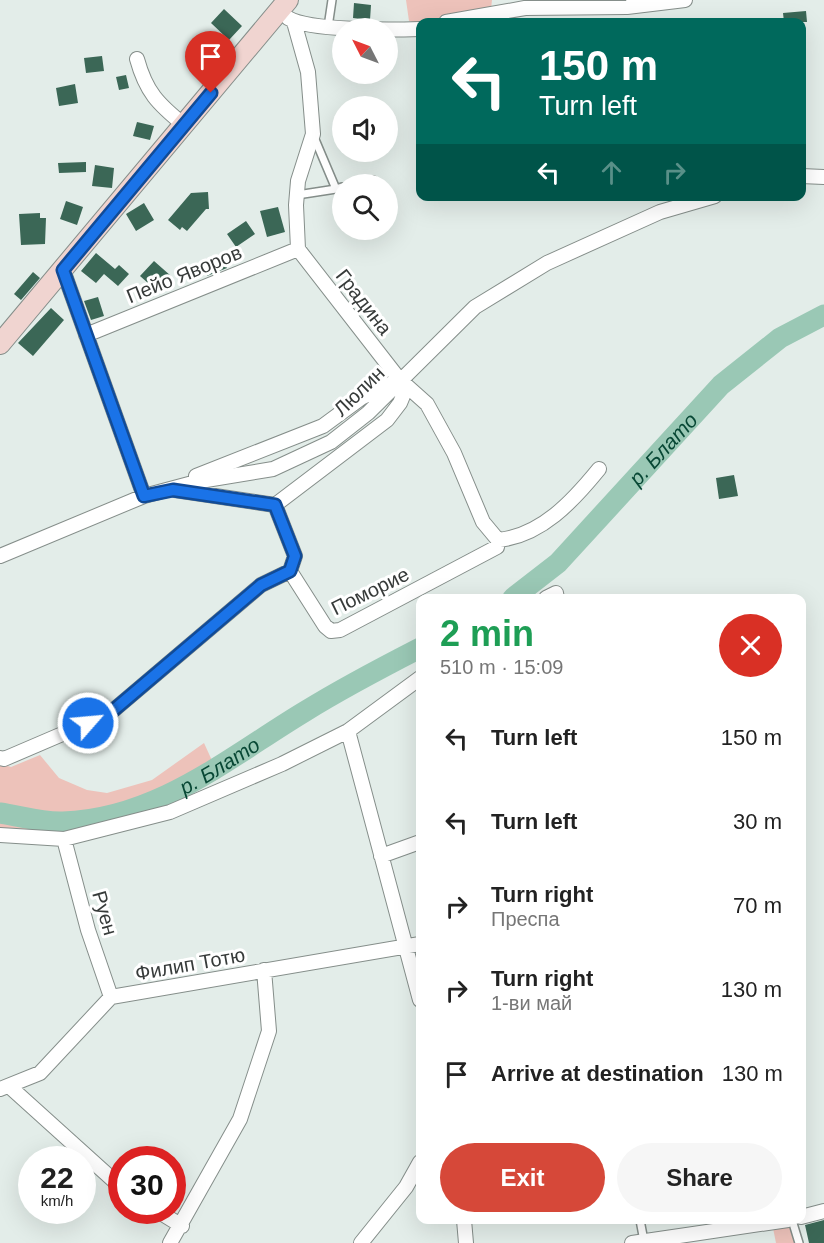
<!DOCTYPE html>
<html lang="en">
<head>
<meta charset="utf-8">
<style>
	body { margin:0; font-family:Helvetica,sans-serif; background:#f6f6f6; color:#222; height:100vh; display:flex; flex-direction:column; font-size:22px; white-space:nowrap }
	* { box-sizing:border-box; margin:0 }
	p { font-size:20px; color:#767676 }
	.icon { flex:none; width:33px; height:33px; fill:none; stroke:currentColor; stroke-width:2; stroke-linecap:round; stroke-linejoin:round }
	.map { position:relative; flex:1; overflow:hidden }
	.side { position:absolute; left:416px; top:594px; width:390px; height:630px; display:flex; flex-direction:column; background:#fff; border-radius:12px; box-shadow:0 6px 24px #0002 }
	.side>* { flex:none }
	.hud { position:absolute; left:416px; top:18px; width:390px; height:183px; border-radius:12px; box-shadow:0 6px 24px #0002; background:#00695c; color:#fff; overflow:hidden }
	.needle { width:39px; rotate:312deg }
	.buttons { position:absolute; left:332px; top:18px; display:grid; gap:12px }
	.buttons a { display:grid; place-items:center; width:66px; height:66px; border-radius:50%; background:#fff; box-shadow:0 6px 24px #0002; font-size:30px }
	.speed { position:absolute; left:18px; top:1146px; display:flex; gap:12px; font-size:30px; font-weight:700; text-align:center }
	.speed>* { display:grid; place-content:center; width:78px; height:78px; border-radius:50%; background:#fff; box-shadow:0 6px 24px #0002; line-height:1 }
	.speed small { font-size:15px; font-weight:400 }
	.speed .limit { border:9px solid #d22; background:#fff; color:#111 }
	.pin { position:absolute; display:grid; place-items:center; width:51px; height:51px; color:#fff; margin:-62px -26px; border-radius:50% 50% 50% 0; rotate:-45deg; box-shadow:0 0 6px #0007 }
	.pin .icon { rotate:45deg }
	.me { position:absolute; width:66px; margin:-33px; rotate:63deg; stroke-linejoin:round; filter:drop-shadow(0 0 4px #0008) }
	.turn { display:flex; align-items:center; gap:21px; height:126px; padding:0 24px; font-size:27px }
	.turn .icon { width:78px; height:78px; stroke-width:2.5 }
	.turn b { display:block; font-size:42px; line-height:51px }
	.lanes { display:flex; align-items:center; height:57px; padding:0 24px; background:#0003; justify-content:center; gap:30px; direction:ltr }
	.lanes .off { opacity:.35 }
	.round { display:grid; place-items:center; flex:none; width:63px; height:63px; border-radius:32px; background:#f6f6f6 }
	.headline { display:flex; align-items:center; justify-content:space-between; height:102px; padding:0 24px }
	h1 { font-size:36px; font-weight:600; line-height:45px; color:#1e9e55 }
	.cta { display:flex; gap:12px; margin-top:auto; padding:12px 24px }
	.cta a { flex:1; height:69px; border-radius:36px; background:#d64839; color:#fff; font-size:24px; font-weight:600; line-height:69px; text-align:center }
	.cta a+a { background:#f6f6f6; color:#222 }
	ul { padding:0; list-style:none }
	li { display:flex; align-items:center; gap:18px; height:84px; padding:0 24px }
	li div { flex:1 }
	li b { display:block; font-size:22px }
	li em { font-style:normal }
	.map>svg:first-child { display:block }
	.green { fill:#edc2ba }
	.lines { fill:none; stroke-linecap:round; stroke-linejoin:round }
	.river { stroke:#9ac8b5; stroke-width:21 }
	.building { fill:#3b6756 }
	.lane-casing { stroke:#858e8a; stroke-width:10 }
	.street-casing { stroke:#858e8a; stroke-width:16 }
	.secondary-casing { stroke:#858e8a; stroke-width:22 }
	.lane { stroke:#fff; stroke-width:7 }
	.street { stroke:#fff; stroke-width:14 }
	.secondary { stroke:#f0d4d0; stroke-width:20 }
	.route-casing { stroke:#114b97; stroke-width:15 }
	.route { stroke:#1a73e8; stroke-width:10 }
	.labels { text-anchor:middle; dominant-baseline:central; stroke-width:6; stroke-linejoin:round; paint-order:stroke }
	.street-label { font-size:20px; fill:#373b3a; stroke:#fff }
	.water-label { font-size:21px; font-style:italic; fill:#084835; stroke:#fff }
</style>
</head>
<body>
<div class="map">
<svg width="824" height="1243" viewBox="0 0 824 1243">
	<rect width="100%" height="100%" fill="#e3ede9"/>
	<path class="green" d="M406,0H492L491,9C465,16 434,28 409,21Z
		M204,743L220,778L157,811L71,829H0V764L11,767L40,755L59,778L87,790L107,793L152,780Z
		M794,1225L797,1243H776L773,1228Z"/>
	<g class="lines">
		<g class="river">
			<path id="s1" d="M513,598L558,563L721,385L780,338L824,315"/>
			<path id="s2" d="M0,813C20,816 43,823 63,822C157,819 228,758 304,712C341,689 381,668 420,648"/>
		</g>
	</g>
	<path class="building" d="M354,3L371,5L370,20L353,18Z
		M224,9L242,26L229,40L211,23Z
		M806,11L807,22H784L783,13Z
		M102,56L104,71L86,73L84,58Z
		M126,75L129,88L119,90L116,77Z
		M75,84L78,103L59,106L56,88Z
		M137,122L154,126L150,140L133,136Z
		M86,162V172L59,173L58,163Z
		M95,165L114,168L112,188L92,186Z
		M208,192L209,209H206L187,231L182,227L180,230L168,220L191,193Z
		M66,201L83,207L77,225L60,219Z
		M144,203L154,220L136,231L126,214Z
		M278,207L285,232L267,237L260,211Z
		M40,213V218H46L45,244L21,245L19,214Z
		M246,221L255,234L236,247L227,234Z
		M96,253L115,269L119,265L129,274L118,286L104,274L96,283L81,271Z
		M222,254L227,268L207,276L204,261Z
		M154,261L171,276L157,291L140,276Z
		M33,272L40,278L21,300L14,294Z
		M98,297L104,316L91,320L84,301Z
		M51,308L64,320L33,356L18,343Z
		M734,475L738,496L719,499L716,478Z
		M824,1220V1243H809L805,1225Z"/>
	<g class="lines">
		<g class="lane-casing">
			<path id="lane" d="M328,27L332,0
				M314,137L336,189L342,187
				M355,184L373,180
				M297,195L336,189
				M640,1220L644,1241
				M792,1220L799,1243"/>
		</g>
		<g class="street-casing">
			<path id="street" d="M288,18C309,31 393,30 420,29
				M294,22L308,72L313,134L298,181L296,205L298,249
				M446,22L525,8L627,7L685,0
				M137,59C146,92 158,104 184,125
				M801,176L824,177
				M63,270L144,496
				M86,335L298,249
				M196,476L323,426L361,398L392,383
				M175,490L275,505L387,420L400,403L407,386
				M275,505L295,556L290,571
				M498,540C541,536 573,501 599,469
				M0,556L144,496L200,481L273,469L331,442L368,413L475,307L547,263L660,212L715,196
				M546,598L556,593L557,598
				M348,731L420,1000
				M0,758L4,759L109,714L261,585L290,571L325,626L331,631L340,630L497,547L498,540L483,522L454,453L427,404L399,379L298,249
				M0,835L64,839L170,812L282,764L348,731L420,678
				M64,839L88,930L111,997
				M381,856L420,842
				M9,1086L122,1188
				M0,1089L40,1073L111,997L420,944
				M156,1210L182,1226
				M801,1217L824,1211
				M464,1220L466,1243
				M170,1243L240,1119L269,1031L264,970
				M361,1243L406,1187L420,1162
				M632,1243L788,1220"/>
		</g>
		<g class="secondary-casing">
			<path id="secondary" d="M0,344L288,0"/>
		</g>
		<use href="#lane" class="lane"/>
		<use href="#street" class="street"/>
		<use href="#secondary" class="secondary"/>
	</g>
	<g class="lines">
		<g class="route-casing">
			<path id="route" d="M88,723L109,714L261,585L290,571L295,556L275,505L173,490L144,496L63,270L211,93"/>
		</g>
		<use href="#route" class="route"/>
	</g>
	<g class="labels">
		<g class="street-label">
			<text transform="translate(184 274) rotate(-22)">Пейо Яворов</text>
			<text transform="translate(364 302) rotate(52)">Градина</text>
			<text transform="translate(359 391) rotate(-44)">Люлин</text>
			<text transform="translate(370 591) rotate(-26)">Поморие</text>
			<text transform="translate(105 913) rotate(74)">Руен</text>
			<text transform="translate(190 964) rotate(-10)">Филип Тотю</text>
		</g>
		<g class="water-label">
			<text stroke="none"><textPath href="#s1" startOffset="212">р. Блато</textPath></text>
			<text stroke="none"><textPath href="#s2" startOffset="232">р. Блато</textPath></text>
		</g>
	</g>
</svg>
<div class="buttons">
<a><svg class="needle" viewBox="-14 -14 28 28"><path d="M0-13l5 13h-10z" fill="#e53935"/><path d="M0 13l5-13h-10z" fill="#767676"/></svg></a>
<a><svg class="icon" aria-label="sound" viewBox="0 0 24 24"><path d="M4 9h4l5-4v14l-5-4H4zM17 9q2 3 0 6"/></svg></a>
<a><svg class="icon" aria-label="search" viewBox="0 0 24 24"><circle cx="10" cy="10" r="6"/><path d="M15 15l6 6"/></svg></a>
</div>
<div class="speed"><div>22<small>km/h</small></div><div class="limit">30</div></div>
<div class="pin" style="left:211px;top:93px;background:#d93025"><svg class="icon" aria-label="arrive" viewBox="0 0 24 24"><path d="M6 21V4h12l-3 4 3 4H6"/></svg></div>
<svg class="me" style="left:88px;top:723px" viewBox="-20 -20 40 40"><circle r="17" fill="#1a73e8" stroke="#fff" stroke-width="3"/><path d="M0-11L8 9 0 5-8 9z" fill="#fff"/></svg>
<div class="hud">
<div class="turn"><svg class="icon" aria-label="left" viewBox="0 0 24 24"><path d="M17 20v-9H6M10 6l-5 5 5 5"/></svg><div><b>150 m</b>Turn left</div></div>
<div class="lanes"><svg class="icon" aria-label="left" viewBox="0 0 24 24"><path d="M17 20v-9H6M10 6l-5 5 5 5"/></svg><svg class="icon off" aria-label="ahead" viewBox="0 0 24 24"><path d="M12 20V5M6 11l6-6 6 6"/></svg><svg class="icon off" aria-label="right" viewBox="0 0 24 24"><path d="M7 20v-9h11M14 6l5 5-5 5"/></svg></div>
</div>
<section class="side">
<div class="headline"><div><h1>2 min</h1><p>510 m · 15:09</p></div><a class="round" style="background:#d93025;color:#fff"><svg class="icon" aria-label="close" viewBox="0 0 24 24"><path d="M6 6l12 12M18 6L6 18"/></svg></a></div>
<ul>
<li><svg class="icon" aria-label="left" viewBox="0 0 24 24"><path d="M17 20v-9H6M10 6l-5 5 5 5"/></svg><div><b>Turn left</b></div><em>150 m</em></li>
<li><svg class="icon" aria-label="left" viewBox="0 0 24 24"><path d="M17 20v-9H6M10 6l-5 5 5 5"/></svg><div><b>Turn left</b></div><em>30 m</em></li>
<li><svg class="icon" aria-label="right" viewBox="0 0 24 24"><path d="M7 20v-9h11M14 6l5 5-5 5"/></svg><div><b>Turn right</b><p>Преспа</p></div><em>70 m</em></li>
<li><svg class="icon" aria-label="right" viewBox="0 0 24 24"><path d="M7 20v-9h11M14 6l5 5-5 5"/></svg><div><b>Turn right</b><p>1-ви май</p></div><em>130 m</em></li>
<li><svg class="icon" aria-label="arrive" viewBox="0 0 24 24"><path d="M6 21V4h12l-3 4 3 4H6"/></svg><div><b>Arrive at destination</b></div><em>130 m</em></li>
</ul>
<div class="cta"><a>Exit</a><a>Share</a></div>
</section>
</div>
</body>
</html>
